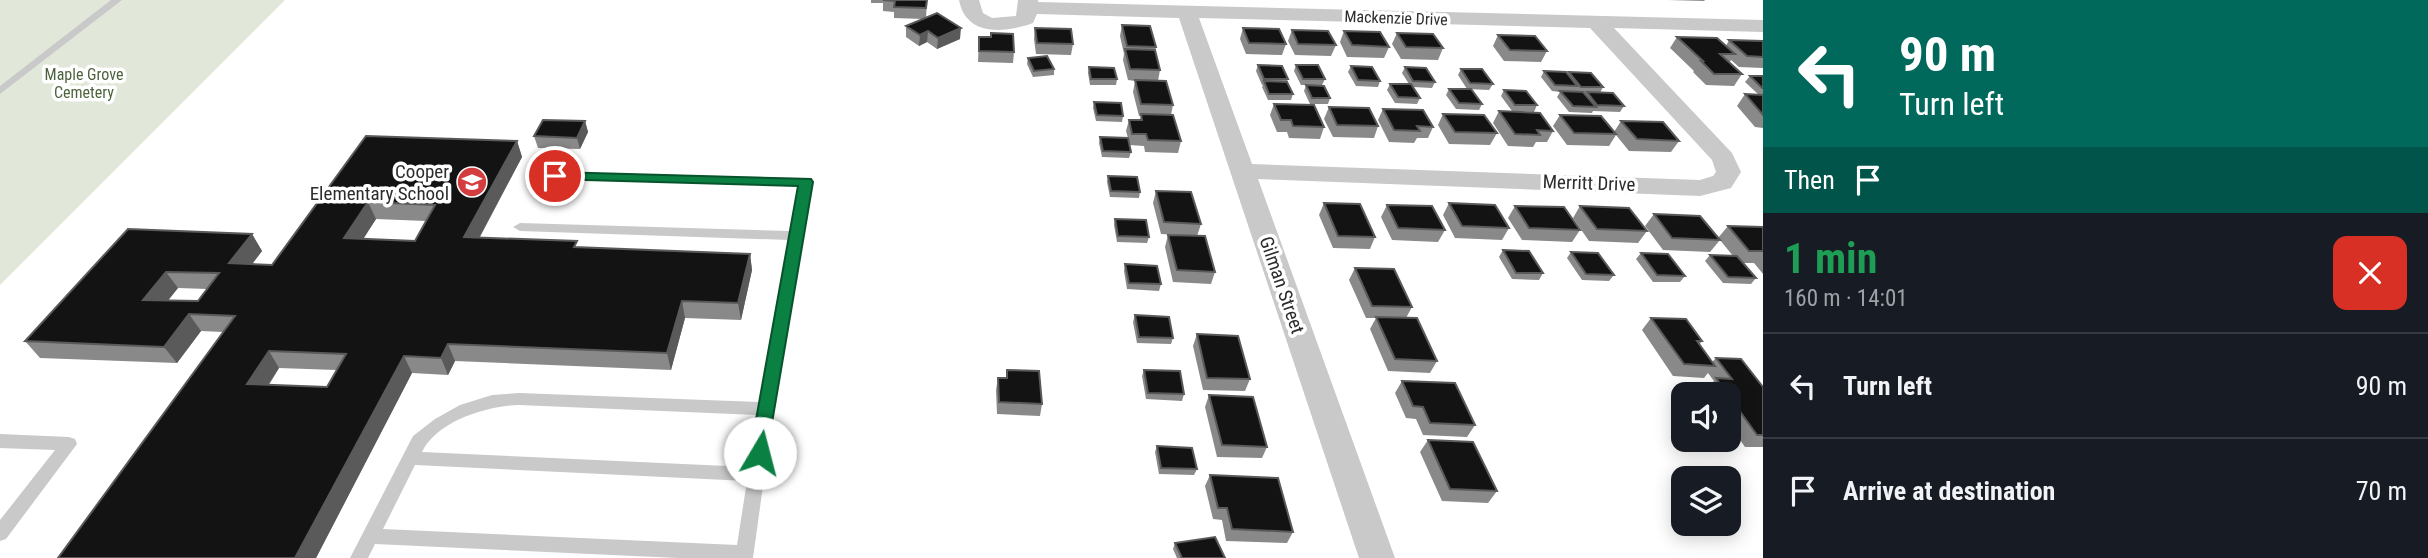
<!DOCTYPE html>
<html lang="en">
<head>
<meta charset="utf-8">
<style>
	body { margin:0; font-family:"Roboto Condensed",sans-serif; background:#242831; color:#f1f3f6; height:100vh; display:flex; flex-direction:column; font-size:26px; white-space:nowrap }
	* { box-sizing:border-box; margin:0 }
	p { font-size:23px; color:#9ea1a6 }
	.icon { flex:none; width:38px; height:38px; fill:none; stroke:currentColor; stroke-width:2; stroke-linecap:round; stroke-linejoin:round }
	.map { position:relative; flex:1; overflow:hidden }
	.side { display:flex; flex-direction:column; background:#171b24; width:665px }
	.side>* { flex:none }
	.hud { background:#00695c; color:#fff; overflow:hidden }
	.fabs { position:absolute; left:1671px; top:382px; display:grid; gap:14px }
	.fabs a { display:grid; place-items:center; width:70px; height:70px; border-radius:14px; background:#171b24; box-shadow:0 4px 18px #0003; font-size:35px }
	.pin { position:absolute; display:grid; place-items:center; width:60px; height:60px; color:#fff; margin:-30px; border:4px solid #fff; border-radius:50%; box-shadow:0 2px 7px #0007 }
	.me { position:absolute; width:77px; margin:-38px; rotate:8deg; stroke-linejoin:round; filter:drop-shadow(0 0 5px #0008) }
	.turn { display:flex; align-items:center; gap:24px; height:147px; padding:0 21px; font-size:32px }
	.turn .icon { width:91px; height:91px; stroke-width:2.5 }
	.turn b { display:block; font-size:49px; line-height:60px }
	.then { display:flex; align-items:center; height:66px; padding:0 21px; background:#0003; gap:14px; font-size:26px }
	.round { display:grid; place-items:center; flex:none; width:74px; height:74px; border-radius:14px; background:#242831 }
	.summary { display:flex; align-items:center; justify-content:space-between; height:119px; padding:0 21px }
	h1 { font-size:42px; font-weight:700; line-height:52px; color:#1e9e55 }
	ul { padding:0; list-style:none }
	li { display:flex; align-items:center; gap:21px; height:105px; padding:0 21px; border-top:2px solid #363941 }
	li div { flex:1 }
	li b { display:block; font-size:26px }
	li em { font-style:normal }
	main { display:flex; flex:1; min-height:0 }
	.map>svg:first-child { display:block }
	.green { fill:#e1e8da }
	.lines { fill:none; stroke-linecap:round; stroke-linejoin:round }
	.lane { fill:#c9c9c9; fill-rule:evenodd }
	.street { fill:#c9c9c9; fill-rule:evenodd }
	.wall { fill:#898989; fill-rule:evenodd }
	.shaded-wall { fill:#5a5a5a }
	.building { fill:#131313; stroke:#5a5a5a; stroke-width:2; fill-rule:evenodd }
	.route { fill:#0b8043; stroke:#07532c; stroke-width:2 }
	.labels { text-anchor:middle; dominant-baseline:central; stroke-width:7; stroke-linejoin:round; paint-order:stroke }
	.far-street-label { font-size:16px; fill:#2c2c2c; stroke:#fff }
	.far-park-label { font-size:16px; fill:#4d633e; stroke:#fff }
	.poi-label { font-size:19px; fill:#2c2c2c; stroke:#fff; text-anchor:end }
	.street-label { font-size:19px; fill:#2c2c2c; stroke:#fff }
</style>
</head>
<body>
<main>
<div class="map">
<svg width="1763" height="558" viewBox="0 0 1763 558">
	<rect width="100%" height="100%" fill="#fff"/>
	<path class="green" d="M0,0H285L0,285Z"/>
	<g class="lines">
		<path class="lane" d="M111,0H122L0,94V86Z
			M555,172L806,178L812,182L776,392L753,558H678L375,544L368,558H350L413,436L435,419L460,405L492,395L519,393L759,402L789,240L520,231L513,227L520,223L790,231L799,186L551,179L549,176L551,173ZM519,405L757,415L749,467L422,452C437,421 487,406 519,405ZM415,465L747,481L737,545L383,529Z
			M0,434L69,437L75,439L77,444L6,539L0,541V520L55,450L0,448Z"/>
		<path class="street" d="M959,0H979L983,13L992,18L1016,16L1018,0H1038V2L1763,20V32L1614,28L1732,153L1741,172L1731,188L1700,196L1258,179L1395,558H1359L1179,18L1037,14L1033,23C1005,33 966,37 959,0ZM1199,18L1590,28L1712,160L1716,172L1713,176L1700,180L1252,164Z"/>
	</g>
	<path class="wall" d="M871,0H927L926,18L960,39L937,49L927,42L919,46L906,37V26L923,19L894,18V12L883,11V3H871Z
		M1668,0H1705L1704,1Z
		M1122,25L1156,47L1155,52L1160,70L1158,81L1173,105L1171,115L1181,141L1178,153L1145,152L1144,146L1129,145L1131,152L1129,158L1102,157L1099,143L1100,137L1128,138L1126,131L1129,120H1140L1141,116H1139L1133,92L1135,81L1128,80L1123,60L1124,54L1120,36Z
		M1035,28L1073,44L1071,55L1036,54L1034,39Z
		M1243,28L1286,44L1282,55L1246,54L1240,39Z
		M1292,30L1336,45L1331,56L1295,55L1288,41Z
		M1344,31L1389,47L1384,58L1347,57L1340,42Z
		M1397,33L1443,48L1438,60L1401,59L1392,44Z
		M1498,35L1547,51L1541,62L1504,61L1493,46Z
		M979,37L1014,52L1013,63L978,62Z
		M1677,37L1726,46L1729,40L1763,41V68L1739,67L1731,60L1729,63L1742,74L1734,86L1706,85L1693,72L1694,71L1670,48Z
		M1028,58L1054,69V75L1033,77L1027,64Z
		M1258,65L1288,79L1287,82L1293,94L1291,100H1268L1262,87L1263,85H1262L1256,71Z
		M1296,65L1325,79L1322,85H1301L1294,71Z
		M1351,66L1380,81L1378,87L1356,86L1348,72Z
		M1089,67L1117,79L1116,85H1090L1088,73Z
		M1405,67L1435,82L1432,88L1413,87L1420,98L1417,104L1395,103L1387,90L1390,84H1409L1402,73Z
		M1461,69L1493,84L1489,90L1467,89L1458,75Z
		M1544,71L1568,75L1569,72L1603,87L1600,93L1624,106L1620,112L1593,111L1592,113L1569,112L1557,97L1560,92L1552,91L1541,77Z
		M1750,76H1763V94H1758L1745,82Z
		M1306,85L1330,98L1328,104H1310L1304,91Z
		M1449,89L1482,104L1479,110L1456,109L1446,95Z
		M1504,90L1537,105L1534,112L1512,111L1501,96Z
		M1745,94L1763,95V128L1755,127L1737,106Z
		M1094,102L1123,116L1122,122L1096,121L1093,108Z
		M1274,104L1324,127L1320,139L1289,138L1287,132H1277L1270,115Z
		M1329,107L1378,126L1374,138L1333,137L1324,119Z
		M1383,109L1433,127L1428,138H1417L1414,143L1389,142L1378,120Z
		M1499,111L1553,131L1547,142H1536L1533,147L1508,146L1493,123Z
		M1443,114L1497,133L1490,145L1449,144L1438,125Z
		M1560,115L1614,132L1621,121L1679,141L1671,152L1629,151L1616,135L1609,146L1567,145L1553,126Z
		M585,121L588,132L580,149L538,148L534,136Z
		M366,136L517,141L522,157L480,237L579,247L750,254L752,270L741,320L685,318L671,370L455,361L448,375L412,373L316,558H58L223,332L201,331L177,363L40,358L25,341L128,229L252,234L262,251L252,264L272,265ZM376,219L426,221L415,241L363,239ZM178,288L207,289L198,301L168,300ZM279,368L336,370L327,387L269,385Z
		M1108,176L1140,192L1139,198L1110,197L1107,182Z
		M1156,191L1201,224L1197,236L1161,234L1153,203Z
		M1324,203L1375,237L1370,249L1333,248L1319,215Z
		M1449,203L1509,228L1502,240L1455,238L1443,215Z
		M1387,205L1445,230L1438,242L1392,240L1381,217Z
		M1515,206L1580,230L1572,242L1522,240L1508,218Z
		M1580,206L1647,231L1638,243L1589,241L1573,218Z
		M1654,214L1718,238L1728,226L1763,227V274L1754,263H1743L1756,278L1751,284L1723,283L1705,261L1710,255L1733,256L1720,240L1710,252L1663,250L1645,226Z
		M1115,219L1149,237L1147,243L1117,242L1114,225Z
		M1168,235L1215,272L1211,284L1173,282L1165,247Z
		M1503,250L1543,273L1539,280L1512,279L1499,257Z
		M1571,252L1614,275L1609,281L1582,280L1567,258Z
		M1641,253L1685,276L1680,282H1653L1636,259Z
		M1125,264L1161,284L1159,291L1127,289L1124,271Z
		M1355,268L1412,307L1406,318L1437,361L1430,373L1388,371L1370,329L1376,318H1366L1349,280Z
		M1135,315L1173,338L1171,344L1137,343L1133,322Z
		M1651,318L1702,341L1699,345L1712,362L1716,358L1763,387V447H1745L1729,424V394H1708L1705,390L1714,381L1708,373L1704,378L1673,376L1642,330Z
		M1197,334L1250,379L1245,391L1203,390L1193,346Z
		M1007,370L1042,404L1040,416L997,414L996,390L998,378H1006Z
		M1144,370L1184,394L1182,401L1146,399L1142,376Z
		M1402,381L1475,425L1467,437L1423,435L1416,419L1406,418L1395,393Z
		M1209,395L1267,447L1262,458L1217,457L1205,407Z
		M1428,440L1497,491L1488,503L1442,501L1420,452Z
		M1157,446L1197,469L1194,475L1159,474L1155,452Z
		M1210,475L1293,532L1287,543L1226,541L1222,520L1213,519L1205,486Z
		M1175,543L1225,558H1177L1173,549Z"/>
	<path class="shaded-wall" d="M961,28L960,39L937,49L938,38Z
		M928,31L927,42L919,46L920,35Z
		M585,121L588,132L580,149L577,138Z
		M517,141L522,157L471,253L464,237Z
		M368,202L376,219L353,255L344,238Z
		M252,234L262,251L240,280L229,263Z
		M750,254L752,270L741,320L738,303Z
		M166,272L178,288L155,317L143,300Z
		M682,301L685,318L671,370L667,353Z
		M189,314L201,331L177,363L164,347Z
		M448,344L455,361L448,375L441,358Z
		M269,351L279,368L258,400L247,384Z
		M404,356L412,373L316,558H295Z"/>
	<path class="building" d="M883,0H927L926,8L894,7L895,1Z
		M937,13L961,28L938,38L928,31L920,35L906,26Z
		M1122,25L1150,26L1156,47L1127,46Z
		M1035,28L1071,29L1073,44L1037,43Z
		M1243,28L1279,29L1286,44L1249,43Z
		M1292,30L1328,31L1336,45L1298,44Z
		M1344,31L1380,32L1389,47L1352,45Z
		M991,33L1013,34L1014,52L979,51V37H991Z
		M1397,33L1433,34L1443,48L1406,47Z
		M1498,35L1535,36L1547,51L1510,50Z
		M1677,37L1717,38L1735,54H1720L1742,74H1714L1701,61H1703Z
		M1729,40L1763,41V57L1747,56Z
		M1125,49L1155,50L1160,70L1130,69Z
		M1047,56L1054,69L1034,71L1028,58Z
		M1258,65L1282,66L1288,79H1264Z
		M1296,65H1318L1325,79H1303Z
		M1351,66L1372,67L1380,81L1358,80Z
		M1089,67L1114,68L1117,79H1091Z
		M1405,67L1426,68L1435,82L1413,81Z
		M1461,69H1482L1493,84L1470,83Z
		M1544,71L1566,72L1577,86L1555,85Z
		M1569,72L1591,73L1603,87H1581Z
		M1750,76H1763V88H1762Z
		M1135,80L1166,81L1173,105L1141,104Z
		M1264,81L1287,82L1293,94H1269Z
		M1390,84H1411L1420,98L1398,97Z
		M1306,85L1324,86L1330,98H1312Z
		M1449,89H1471L1482,104L1459,103Z
		M1504,90L1526,91L1537,105H1515Z
		M1560,91L1583,92L1596,107L1573,106Z
		M1587,92L1613,93L1624,106L1597,105Z
		M1745,94L1763,95V115Z
		M1094,102L1121,103L1123,116L1097,115Z
		M1274,104L1314,105L1324,127L1293,126L1291,120H1281Z
		M1329,107L1369,108L1378,126L1337,125Z
		M1383,109L1423,110L1433,127L1417,126L1420,131L1394,130Z
		M1499,111L1540,113L1553,131L1537,130L1540,135L1515,134Z
		M1141,114L1173,115L1181,141L1148,140L1146,134H1132L1129,120H1142Z
		M1443,114L1484,115L1497,133L1455,132Z
		M1560,115L1601,116L1616,134L1574,133Z
		M543,120L585,121L577,138L534,136Z
		M1621,121L1663,122L1679,141L1637,139Z
		M366,136L517,141L464,237L577,241L574,247L750,254L738,303L682,301L667,353L448,344L441,358L404,356L295,558H58L235,316L189,314L164,347L25,341L128,229L252,234L229,263L272,265ZM368,202L435,205L415,241L344,238ZM166,272L219,273L198,301L143,300ZM269,351L346,354L327,387L247,384Z
		M1100,137L1128,138L1131,152L1103,151Z
		M1108,176L1137,177L1140,192L1111,191Z
		M1156,191L1191,192L1201,224L1164,222Z
		M1324,203L1360,204L1375,237L1338,236Z
		M1449,203L1495,205L1509,228L1462,226Z
		M1387,205L1432,206L1445,230L1398,228Z
		M1515,206L1564,207L1580,230L1529,228Z
		M1580,206L1629,208L1647,231L1597,229Z
		M1654,214L1700,216L1720,240L1672,238Z
		M1115,219L1146,220L1149,237L1118,236Z
		M1728,226L1763,227V251H1749Z
		M1168,235L1205,236L1215,272L1177,270Z
		M1503,250L1529,251L1543,273H1516Z
		M1571,252L1598,253L1614,275L1586,274Z
		M1641,253L1668,254L1685,276L1657,275Z
		M1710,255L1737,256L1756,278L1728,277Z
		M1125,264L1157,266L1161,284L1129,283Z
		M1355,268L1394,269L1412,307L1372,306Z
		M1135,315L1169,317L1173,338L1139,337Z
		M1376,317L1417,318L1437,361L1395,359Z
		M1651,318L1686,319L1702,341H1697L1715,366L1684,364Z
		M1197,334L1238,336L1250,379L1207,378Z
		M1716,358L1741,359L1763,387V435H1757L1729,396V394H1727L1716,378L1732,379Z
		M1007,370L1039,371L1042,404L999,402L998,378H1007Z
		M1144,370L1180,371L1184,394L1148,393Z
		M1402,381L1455,383L1475,425L1430,423L1423,407L1413,406Z
		M1209,395L1253,397L1267,447L1222,445Z
		M1428,440L1473,442L1497,491L1450,489Z
		M1157,446L1192,448L1197,469L1161,468Z
		M1210,475L1278,478L1293,532L1232,529L1227,508H1218Z
		M1215,537L1225,558H1182L1175,543Z"/>
	<path class="route" d="M555,172L811,179L813,182L766,458L760,460L753,458L750,453L798,186L550,179L548,176Z"/>
	<defs>
		<g id="school-disc" transform="scale(1.575)"><circle r="9.5" fill="#d43d40" stroke="#fff"/><path d="M0-5L7-2L0 1L-7-2ZM-4 1L0 2.5L4 1V4Q0 6-4 4Z" fill="#fff"/></g>
	</defs>
	<g fill-rule="evenodd">
		<use href="#school-disc" x="472" y="182"/>
	</g>
	<g class="labels">
		<g class="far-street-label">
			<text transform="translate(1396 18) rotate(2)">Mackenzie Drive</text>
		</g>
		<g class="far-park-label">
			<text x="84" y="74">Maple Grove<tspan x="84" dy="18">Cemetery</tspan></text>
		</g>
		<g class="poi-label">
			<text x="449" y="171">Cooper<tspan x="449" dy="22">Elementary School</tspan></text>
		</g>
		<g class="street-label">
			<text transform="translate(1589 183) rotate(2)">Merritt Drive</text>
			<text transform="translate(1282 285) rotate(71)">Gilman Street</text>
		</g>
	</g>
</svg>
<div class="fabs">
<a><svg class="icon" aria-label="sound" viewBox="0 0 24 24"><path d="M4 9h4l5-4v14l-5-4H4zM17 9q2 3 0 6"/></svg></a>
<a><svg class="icon" aria-label="layers" viewBox="0 0 24 24"><path d="M12 4l9 5-9 5-9-5zM3 14l9 5 9-5"/></svg></a>
</div>
<div class="pin" style="left:555px;top:176px;background:#d93025"><svg class="icon" aria-label="arrive" viewBox="0 0 24 24"><path d="M6 21V4h12l-3 4 3 4H6"/></svg></div>
<svg class="me" style="left:760px;top:453px" viewBox="-20 -20 40 40"><circle r="19" fill="#fff"/><path d="M0-13L10 11 0 6-10 11z" fill="#0b8043"/></svg>
</div>
<section class="side">
<div class="hud">
<div class="turn"><svg class="icon" aria-label="left" viewBox="0 0 24 24"><path d="M17 20v-9H6M10 6l-5 5 5 5"/></svg><div><b>90 m</b>Turn left</div></div>
<div class="then">Then<svg class="icon" aria-label="arrive" viewBox="0 0 24 24"><path d="M6 21V4h12l-3 4 3 4H6"/></svg></div>
</div>
<div class="summary"><div><h1>1 min</h1><p>160 m · 14:01</p></div><a class="round" style="background:#d93025;color:#fff"><svg class="icon" aria-label="close" viewBox="0 0 24 24"><path d="M6 6l12 12M18 6L6 18"/></svg></a></div>
<ul>
<li><svg class="icon" aria-label="left" viewBox="0 0 24 24"><path d="M17 20v-9H6M10 6l-5 5 5 5"/></svg><div><b>Turn left</b></div><em>90 m</em></li>
<li><svg class="icon" aria-label="arrive" viewBox="0 0 24 24"><path d="M6 21V4h12l-3 4 3 4H6"/></svg><div><b>Arrive at destination</b></div><em>70 m</em></li>
</ul>
</section>
</main>
</body>
</html>
